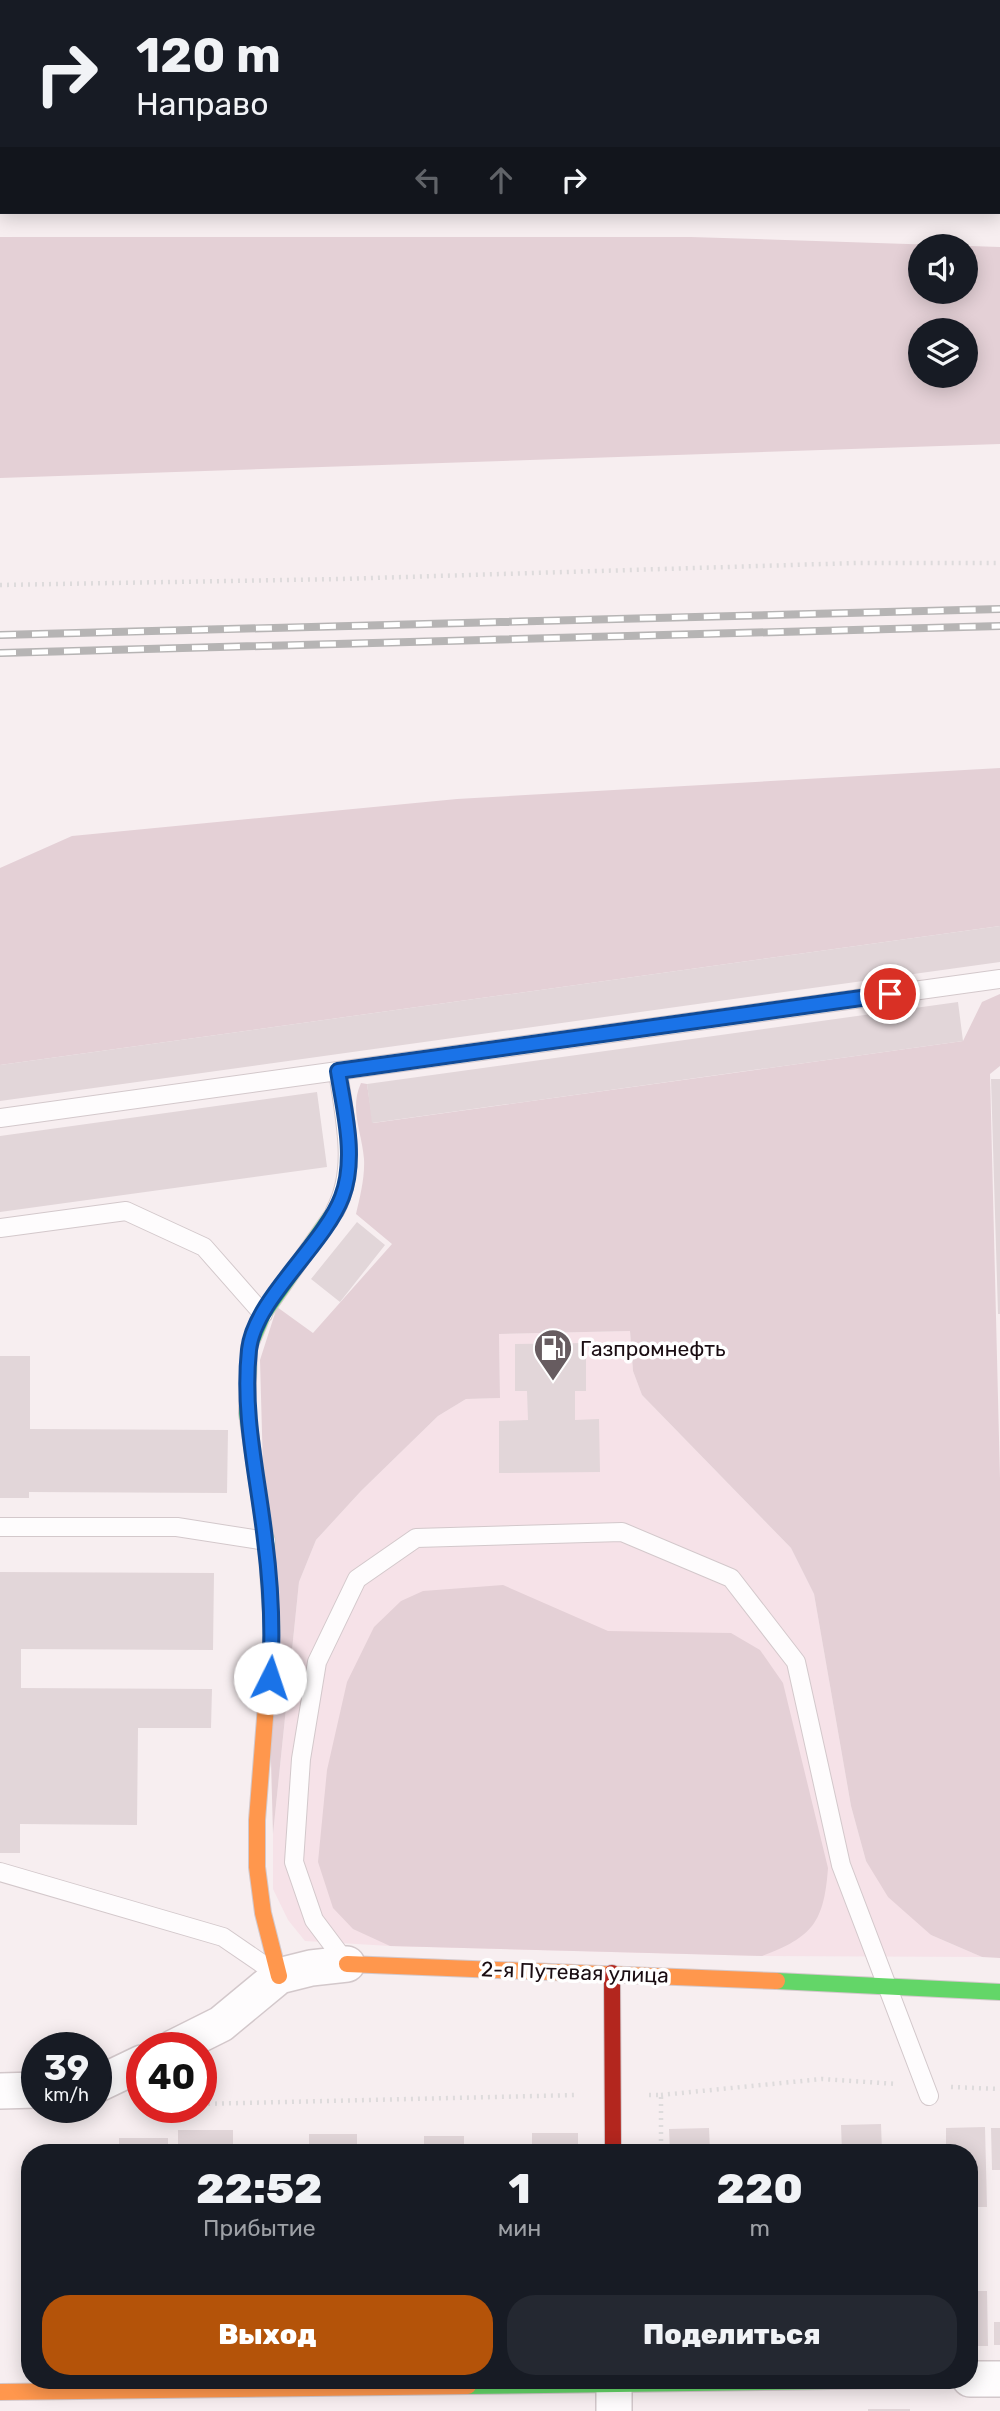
<!DOCTYPE html>
<html lang="ru">
<head>
<meta charset="utf-8">
<style>
	body { margin:0; font-family:Rubik,sans-serif; background:#242831; color:#f1f3f6; height:100vh; display:flex; flex-direction:column; font-size:26px; white-space:nowrap }
	* { box-sizing:border-box; margin:0 }
	p { font-size:23px; color:#9ea1a6 }
	.icon { flex:none; width:38px; height:38px; fill:none; stroke:currentColor; stroke-width:2; stroke-linecap:round; stroke-linejoin:round }
	.map { position:relative; flex:1; overflow:hidden }
	.panel { position:absolute; left:21px; top:2144px; width:957px; height:245px; display:flex; flex-direction:column; background:#171b24; border-radius:28px; box-shadow:0 4px 18px #0003 }
	.panel>* { flex:none }
	.guide { position:absolute; left:0px; top:0px; width:1001px; height:214px; box-shadow:0 4px 18px #0003; background:#171b24; color:#f1f3f6; overflow:hidden }
	.buttons { position:absolute; left:908px; top:234px; display:grid; gap:14px }
	.buttons a { display:grid; place-items:center; width:70px; height:70px; border-radius:50%; background:#171b24; box-shadow:0 4px 18px #0003; font-size:35px }
	.speed { position:absolute; left:21px; top:2032px; display:flex; gap:14px; font-size:35px; font-weight:700; text-align:center }
	.speed>* { display:grid; place-content:center; width:91px; height:91px; border-radius:50%; background:#171b24; box-shadow:0 4px 18px #0003; line-height:1 }
	.speed small { font-size:18px; font-weight:400 }
	.speed .limit { border:10px solid #d22; background:#fff; color:#111 }
	.pin { position:absolute; display:grid; place-items:center; width:60px; height:60px; color:#fff; margin:-30px; border:4px solid #fff; border-radius:50%; box-shadow:0 2px 7px #0007 }
	.me { position:absolute; width:77px; margin:-38px; rotate:4deg; stroke-linejoin:round; filter:drop-shadow(0 0 5px #0008) }
	.turn { display:flex; align-items:center; gap:24px; height:147px; padding:0 21px; font-size:32px }
	.turn .icon { width:91px; height:91px; stroke-width:2.5 }
	.turn b { display:block; font-size:49px; line-height:60px }
	.lanes { display:flex; align-items:center; height:66px; padding:0 21px; background:#0003; justify-content:center; gap:35px; direction:ltr }
	.lanes .off { opacity:.35 }
	.eta { display:flex; justify-content:space-evenly; align-items:center; height:119px; text-align:center }
	.eta b { font-size:42px; font-weight:800; line-height:49px }
	.cta { display:flex; gap:14px; margin-top:auto; padding:14px 21px }
	.cta a { flex:1; height:80px; border-radius:28px; background:#b45309; color:#fff; font-size:28px; font-weight:800; line-height:80px; text-align:center }
	.cta a+a { background:#242831; color:#f1f3f6 }
	.map>svg:first-child { display:block }
	.built { fill:#f6e2e8 }
	.green { fill:#e4d0d6; fill-rule:evenodd }
	.building { fill:#e2d6d9 }
	.lines { fill:none; stroke-linecap:round; stroke-linejoin:round }
	.lane-casing { stroke:#d3c8cb; stroke-width:20 }
	.street-casing { stroke:#d3c8cb; stroke-width:38 }
	.fast-casing { stroke:#d3c8cb; stroke-width:18 }
	.slow-casing { stroke:#d3c8cb; stroke-width:18 }
	.jam-casing { stroke:#d3c8cb; stroke-width:18 }
	.path { stroke:#dedbdc; stroke-width:4.5; stroke-dasharray:2 5; stroke-linecap:butt }
	.lane { stroke:#fefcfd; stroke-width:18 }
	.street { stroke:#fefcfd; stroke-width:35 }
	.fast { stroke:#63d668; stroke-width:16 }
	.slow { stroke:#ff974d; stroke-width:16 }
	.jam { stroke:#b3261e; stroke-width:16 }
	.rail-casing { stroke:#b6b4b4; stroke-width:8 }
	.rail { stroke:#fff; stroke-width:5; stroke-dasharray:16; stroke-linecap:butt }
	.route-casing { stroke:#114b97; stroke-width:18 }
	.route { stroke:#1a73e8; stroke-width:12 }
	.labels { text-anchor:middle; dominant-baseline:central; stroke-width:7; stroke-linejoin:round; paint-order:stroke }
	.poi-label { font-size:21px; fill:#1a0d12; stroke:#fff; text-anchor:start }
	.street-label { font-size:21px; fill:#1a0d12; stroke:#fff }
</style>
</head>
<body>
<div class="map">
<svg width="1000" height="2411" viewBox="0 0 1000 2411">
	<rect width="100%" height="100%" fill="#f7eef0"/>
	<path class="built" d="M630,1331L633,1371L642,1395L791,1548L814,1594L851,1806L866,1861L931,1935L982,1957L762,1956L390,1946L305,1941L288,1920L273,1889V1834L299,1582L316,1540L361,1491L438,1416L466,1399L500,1398L499,1334Z"/>
	<path class="green" d="M0,237H691L1000,247V444L0,478ZM920,247H966V292H920ZM920,331H966V376H920Z
		M1000,768V926L0,1065V868L72,836L457,799Z
		M1000,994V1066L990,1074L1000,1478V1958L982,1957L931,1935L888,1897L866,1861L851,1806L814,1594L791,1548L642,1395L633,1371L630,1331L499,1334L500,1398L466,1399L438,1416L361,1491L316,1540L299,1582L273,1834L260,1360L277,1307L313,1333L392,1244L356,1214C360,1197 365,1177 364,1159C362,1132 349,1109 361,1083L367,1084L373,1123L963,1041L982,1002Z
		M503,1585L608,1631L731,1633L760,1650L783,1683L828,1868C824,1922 813,1937 762,1956L390,1946L353,1929L333,1908L318,1862L327,1770L347,1682L374,1627L401,1601L423,1591Z"/>
	<path class="building" d="M1000,926V962L0,1101V1065Z
		M958,1002L963,1041L372,1123L367,1084Z
		M991,1079H1000V1314H998Z
		M317,1092L327,1167L0,1212V1136Z
		M357,1222L385,1245L340,1302L311,1279Z
		M586,1343V1391H575V1420L599,1419L600,1472L499,1473V1421L528,1420L527,1391H515V1344Z
		M0,1356H30V1429L228,1430L227,1493L29,1492V1498H0Z
		M0,1572L214,1573L213,1650L21,1649V1688L212,1689L211,1728H138L137,1825L20,1824V1853H0Z
		M881,2124L882,2152H842L841,2125Z
		M985,2127L987,2207H970V2152H946V2128Z
		M709,2128L710,2152H670L669,2129Z
		M991,2128H1000V2170H992Z
		M178,2130H233V2152H178Z
		M532,2133H578V2152H532Z
		M309,2134H357V2152H309Z
		M424,2136H464V2152H424Z
		M119,2138H168V2152H119Z
		M970,2291H987L988,2346H970Z
		M994,2322H1000V2345H994Z
		M868,2409H910V2411H868Z"/>
	<g class="lines">
		<g class="lane-casing">
			<path id="lane" d="M0,1118L1000,979
				M335,1211C358,1168 344,1117 338,1071
				M0,1228L126,1211L204,1247L263,1314
				M0,1527H177L266,1541
				M0,1872L223,1937L274,1972
				M347,1964L314,1920L294,1862L301,1759L317,1662L357,1579L416,1538L622,1532L731,1578L796,1662L841,1865L929,2096"/>
		</g>
		<g class="street-casing">
			<path id="street" d="M173,2048L221,2024L279,1976L311,1968L347,1964
				M96,2085L142,2063
				M0,2091L37,2090
				M970,2379H1000
				M614,2411V2380"/>
		</g>
		<g class="fast-casing">
			<path id="fast" d="M272,1629L266,1541L247,1413L249,1347L263,1314L335,1211
				M777,1981L1000,1992
				M468,2386L902,2380"/>
		</g>
		<g class="slow-casing">
			<path id="slow" d="M272,1629L257,1820V1867L263,1913L279,1976
				M347,1964L777,1981
				M0,2392L468,2386"/>
		</g>
		<g class="jam-casing">
			<path id="jam" d="M612,1973L613,2152"/>
		</g>
		<path class="path" d="M0,585L340,579L856,563H1000
			M951,2087L1000,2089
			M649,2095H661V2152
			M661,2095L822,2079L897,2084
			M201,2104L577,2095"/>
		<use href="#lane" class="lane"/>
		<use href="#street" class="street"/>
		<use href="#fast" class="fast"/>
		<use href="#slow" class="slow"/>
		<use href="#jam" class="jam"/>
		<g class="rail-casing">
			<path id="rail" d="M0,635L1000,609
				M0,653L1000,626"/>
		</g>
		<use href="#rail" class="rail"/>
	</g>
	<g class="lines">
		<g class="route-casing">
			<path id="route" d="M270,1678C273,1632 271,1586 265,1540C258,1477 242,1415 249,1350C254,1300 324,1245 342,1197C357,1158 344,1110 338,1071L890,994"/>
		</g>
		<use href="#route" class="route"/>
	</g>
	<defs>
		<g id="fuel-pin" transform="scale(2.0125)"><path d="M0 17L-7.5 6A9.5 9.5 0 1 1 7.5 6Z" fill="#675c60" stroke="#fff"/><path d="M-5.5-6h7V0h2V4h1.3V-2.5L3-4.5l.8-.8L6-3V5H2.5V1h-1V6h-7ZM-4.2-4.7v3.2H.2V-4.7Z" fill="#fff"/></g>
	</defs>
	<g fill-rule="evenodd">
		<use href="#fuel-pin" x="553" y="1348"/>
	</g>
	<g class="labels">
		<g class="poi-label">
			<text x="580" y="1348">Газпромнефть</text>
		</g>
		<g class="street-label">
			<text transform="translate(575 1972) rotate(2)">2-я Путевая улица</text>
		</g>
	</g>
</svg>
<div class="buttons">
<a><svg class="icon" aria-label="sound" viewBox="0 0 24 24"><path d="M4 9h4l5-4v14l-5-4H4zM17 9q2 3 0 6"/></svg></a>
<a><svg class="icon" aria-label="layers" viewBox="0 0 24 24"><path d="M12 4l9 5-9 5-9-5zM3 14l9 5 9-5"/></svg></a>
</div>
<div class="speed"><div>39<small>km/h</small></div><div class="limit">40</div></div>
<div class="pin" style="left:890px;top:994px;background:#d93025"><svg class="icon" aria-label="arrive" viewBox="0 0 24 24"><path d="M6 21V4h12l-3 4 3 4H6"/></svg></div>
<svg class="me" style="left:270px;top:1678px" viewBox="-20 -20 40 40"><circle r="19" fill="#fff"/><path d="M0-13L10 11 0 6-10 11z" fill="#1a73e8"/></svg>
<div class="guide">
<div class="turn"><svg class="icon" aria-label="right" viewBox="0 0 24 24"><path d="M7 20v-9h11M14 6l5 5-5 5"/></svg><div><b>120 m</b>Направо</div></div>
<div class="lanes"><svg class="icon off" aria-label="left" viewBox="0 0 24 24"><path d="M17 20v-9H6M10 6l-5 5 5 5"/></svg><svg class="icon off" aria-label="ahead" viewBox="0 0 24 24"><path d="M12 20V5M6 11l6-6 6 6"/></svg><svg class="icon" aria-label="right" viewBox="0 0 24 24"><path d="M7 20v-9h11M14 6l5 5-5 5"/></svg></div>
</div>
<section class="panel">
<div class="eta">
<div><b>22:52</b><p>Прибытие</p></div>
<div><b>1</b><p>мин</p></div>
<div><b>220</b><p>m</p></div>
</div>
<div class="cta"><a>Выход</a><a>Поделиться</a></div>
</section>
</div>
</body>
</html>
